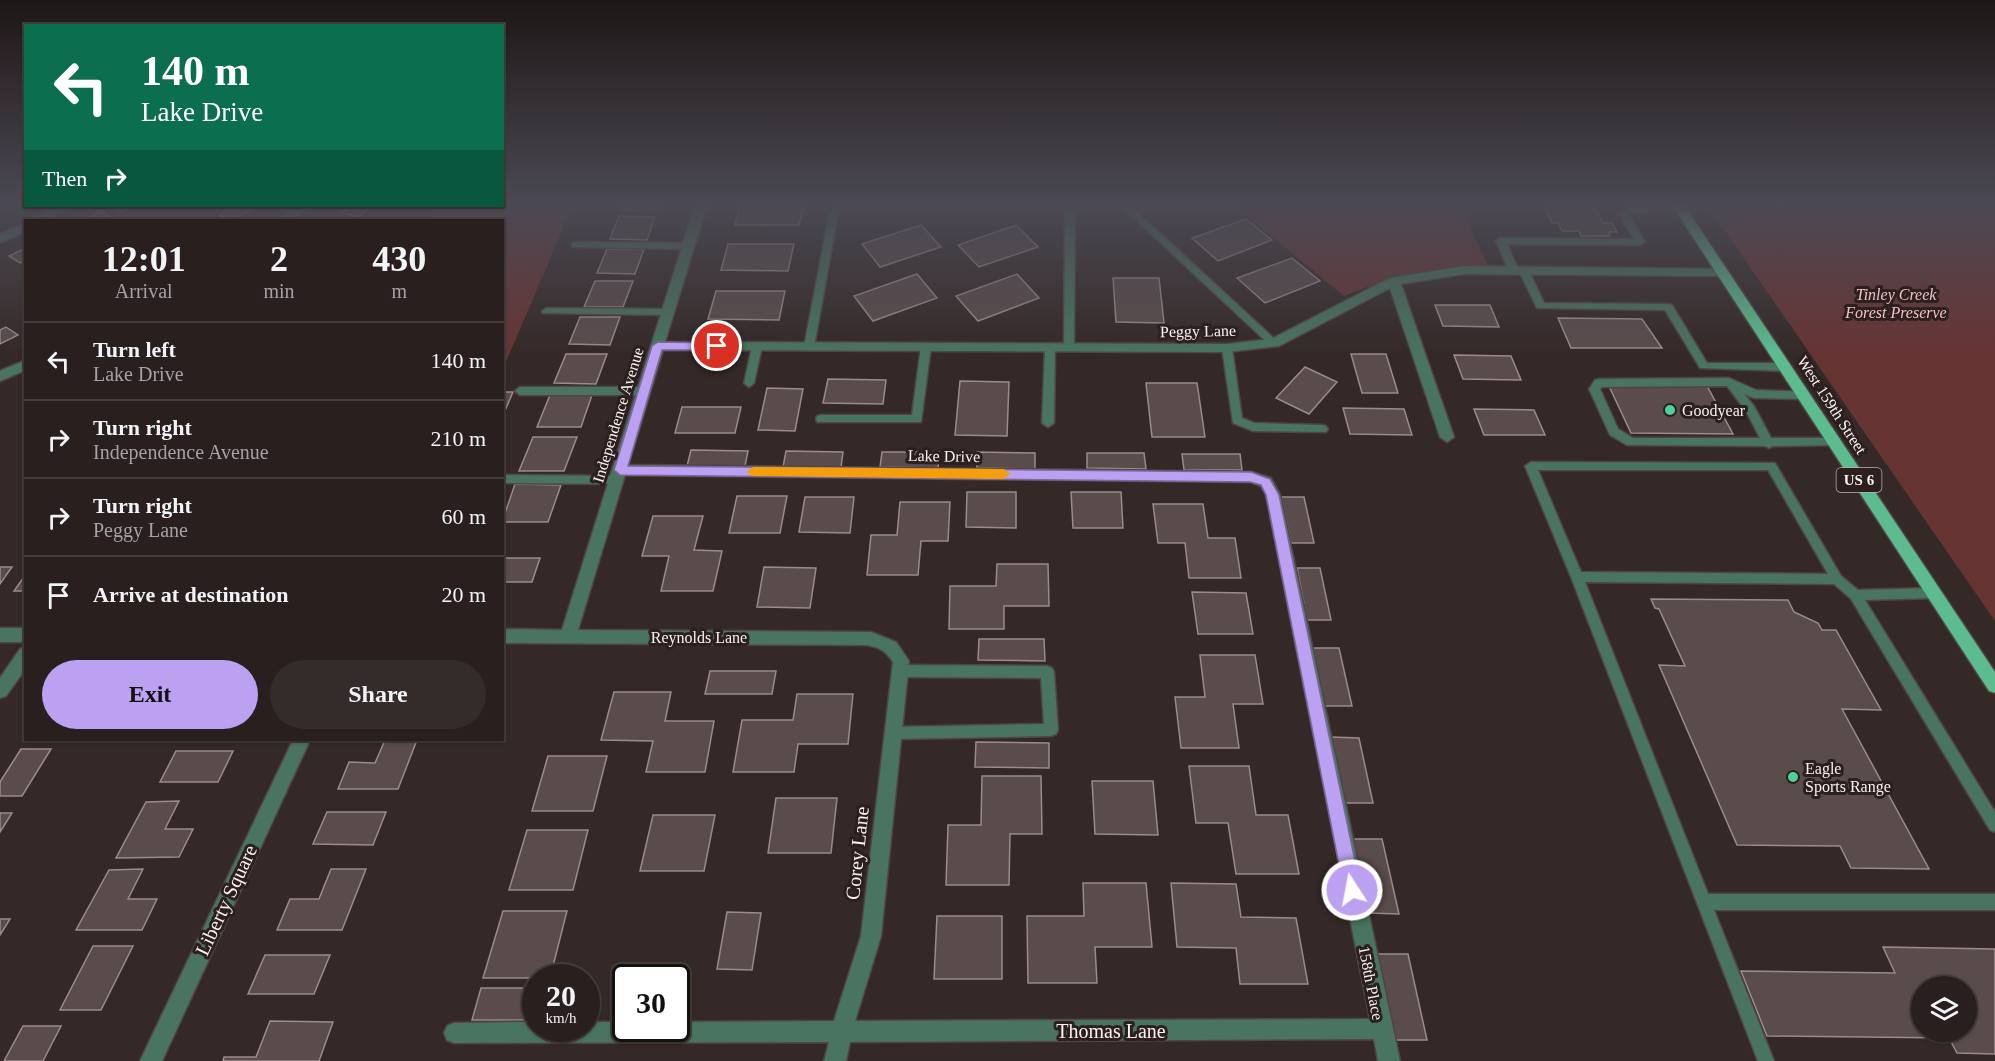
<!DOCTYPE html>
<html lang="en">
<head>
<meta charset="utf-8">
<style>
	body { margin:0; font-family:Georgia,serif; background:#342c2b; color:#f1f3f6; height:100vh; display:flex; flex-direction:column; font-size:22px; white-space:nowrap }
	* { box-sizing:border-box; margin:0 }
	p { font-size:20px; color:#a5a2a4 }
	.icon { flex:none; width:33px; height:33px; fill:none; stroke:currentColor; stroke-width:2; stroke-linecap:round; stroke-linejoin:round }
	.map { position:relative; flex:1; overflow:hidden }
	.sheet { position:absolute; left:24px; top:219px; width:480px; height:522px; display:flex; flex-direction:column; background:#281f1e; border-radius:0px; box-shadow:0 2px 4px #0004,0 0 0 2px #443d3c }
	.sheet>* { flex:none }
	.top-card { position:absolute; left:24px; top:24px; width:480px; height:183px; border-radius:0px; box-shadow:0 2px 4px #0004,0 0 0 2px #443d3c; background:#0b6e4f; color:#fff; overflow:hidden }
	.buttons { position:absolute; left:1911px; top:976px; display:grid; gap:12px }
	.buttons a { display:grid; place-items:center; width:66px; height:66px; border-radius:50%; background:#281f1e; box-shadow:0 2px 4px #0004,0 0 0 2px #443d3c; font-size:30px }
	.speed { position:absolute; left:522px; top:964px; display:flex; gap:12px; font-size:30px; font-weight:700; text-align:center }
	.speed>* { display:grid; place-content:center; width:78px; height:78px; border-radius:50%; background:#281f1e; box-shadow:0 2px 4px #0004,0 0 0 2px #443d3c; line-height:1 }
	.speed small { font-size:15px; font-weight:400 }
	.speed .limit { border:3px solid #111; border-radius:9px; background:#fff; color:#111 }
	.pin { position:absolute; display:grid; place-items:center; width:51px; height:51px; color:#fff; margin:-26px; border:3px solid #fff; border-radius:50%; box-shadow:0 2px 6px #0007 }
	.me { position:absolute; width:66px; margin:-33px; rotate:349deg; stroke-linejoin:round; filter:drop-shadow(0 0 4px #0008) }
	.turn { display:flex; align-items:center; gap:21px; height:126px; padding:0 18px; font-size:27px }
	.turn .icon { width:78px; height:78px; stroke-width:2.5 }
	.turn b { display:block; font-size:42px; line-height:51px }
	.then { display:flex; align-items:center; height:57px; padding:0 18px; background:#0003; gap:12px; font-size:22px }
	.eta { display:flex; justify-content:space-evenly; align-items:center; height:102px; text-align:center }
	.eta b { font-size:36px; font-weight:700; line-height:42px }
	.action { display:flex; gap:12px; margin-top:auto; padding:12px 18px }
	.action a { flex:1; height:69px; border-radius:36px; background:#bca0f2; color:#111; font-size:24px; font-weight:700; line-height:69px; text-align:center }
	.action a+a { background:#342c2b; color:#f1f3f6 }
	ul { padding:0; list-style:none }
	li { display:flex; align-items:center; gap:18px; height:78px; padding:0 18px; border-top:2px solid #443d3c }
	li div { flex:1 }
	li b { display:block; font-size:22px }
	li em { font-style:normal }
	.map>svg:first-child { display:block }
	.green { fill:#673434 }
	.building { fill:#5a4c4b; stroke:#9b8b8b; stroke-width:1.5; fill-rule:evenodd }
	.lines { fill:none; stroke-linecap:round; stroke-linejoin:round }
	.service-casing { stroke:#504544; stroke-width:3 }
	.minor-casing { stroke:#504544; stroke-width:3 }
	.primary-casing { stroke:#504544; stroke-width:3 }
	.service { fill:#49745f; fill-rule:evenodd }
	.minor { fill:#49745f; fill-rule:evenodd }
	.primary { fill:#5cbc90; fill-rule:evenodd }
	.route { fill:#bca0f2; stroke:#7a689d; stroke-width:1.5 }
	.slow { fill:#f59e0b }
	.poi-dot { fill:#4cd39a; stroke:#2b1f1f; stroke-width:2 }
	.labels { text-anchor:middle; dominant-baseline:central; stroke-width:6; stroke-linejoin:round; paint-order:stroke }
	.shield { fill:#2b1f1f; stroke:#bbb1b1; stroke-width:1.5 }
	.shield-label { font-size:15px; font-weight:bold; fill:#f9f0f0 }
	.park-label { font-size:16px; font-style:italic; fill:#f8c2bf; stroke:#2b1f1f }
	.street-label { font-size:16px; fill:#f9f0f0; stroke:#2b1f1f }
	.poi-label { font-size:16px; fill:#f9f0f0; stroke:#2b1f1f; text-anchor:start }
	.near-street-label { font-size:20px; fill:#f9f0f0; stroke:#2b1f1f }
</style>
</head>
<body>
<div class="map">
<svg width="1995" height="1061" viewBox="0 0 1995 1061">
	<rect width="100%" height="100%" fill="#352928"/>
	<path class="green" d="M573,205L503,369L502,220H427L436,206Z
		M1245,205H1460L1488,266C1428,267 1400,274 1344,296L1247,216Z
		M1707,205H1995V621Z"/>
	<path class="building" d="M624,205H659L657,210H622Z
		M740,205H804L799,225H735Z
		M1543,205H1593L1603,223H1612L1617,232H1608L1610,236H1581L1579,231H1562L1558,223H1552Z
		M110,206H134L121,212Z
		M236,206H258L233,220L219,215Z
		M350,206H371L358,217L341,213Z
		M101,211L111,217L105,220H82Z
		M619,216L655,217L647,240L610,239Z
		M1246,219L1272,240L1218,261L1192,238Z
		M921,225L941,247L880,267L862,244Z
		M1016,225L1038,247L979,267L958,245Z
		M728,244H794L788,271L721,270Z
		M26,248V260L20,263L9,256Z
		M607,249H644L635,274L597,273Z
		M1292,258L1320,281L1265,303L1237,278Z
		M917,274L937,298L873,321L854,296Z
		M1017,274L1039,298L978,321L956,296Z
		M1113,278H1159L1164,323L1116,322Z
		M595,281H633L623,307H584Z
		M716,291H785L779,320L708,319Z
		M1435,305H1490L1499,327L1443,326Z
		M580,317H620L610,345L569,344Z
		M1558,318L1642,319L1662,348H1571Z
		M6,327L18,335L0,344V330Z
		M566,354H607L596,384L554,383Z
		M1351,354H1386L1398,393H1362Z
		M1454,355L1511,356L1521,380L1463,379Z
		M1305,367L1337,382L1309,414L1276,398Z
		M828,379L886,380L883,404L823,403Z
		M960,381L1009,382L1007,436L955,435Z
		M1146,383H1197L1205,437H1152Z
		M1609,386H1707L1733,434L1631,433Z
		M767,388L803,389L795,431L758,430Z
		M502,392H513L504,413H502Z
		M550,395H592L581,427H537Z
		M682,407H741L735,433H675Z
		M1343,408L1404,409L1412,435L1350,434Z
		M1474,409L1534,410L1545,435H1484Z
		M533,437H577L564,471H519Z
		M691,450L748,451L745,466H687Z
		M786,451L843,452L841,467H783Z
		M882,452H939L938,468L880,467Z
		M977,452L1035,453V469L977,468Z
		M1087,453H1144L1146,469L1087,468Z
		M1182,454H1240L1242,470H1184Z
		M515,484L561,485L548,522H502Z
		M967,492H1016V528L966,527Z
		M1071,492H1121L1123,528H1073Z
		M737,496H787L780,533H729Z
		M805,497H854L850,533L799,532Z
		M1281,497H1304L1314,543H1291Z
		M900,502H950L948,541H921L918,575H867L871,535H897Z
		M1153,504H1203L1208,538H1235L1241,578H1189L1185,543H1158Z
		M653,516H703L694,550L722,551L713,591H661L669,556H642Z
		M502,558H540L532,582H502Z
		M997,564H1048L1049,606H1004V629H949L950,586H996Z
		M0,567H12L0,584Z
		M764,567L816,568L810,608L757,607Z
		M1297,568H1320L1331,620H1307Z
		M26,574V591H14Z
		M1192,592L1246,593L1253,634H1198Z
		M1651,599L1788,600L1794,612L1818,623L1822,630H1836L1881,710L1842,709L1929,869L1851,868L1840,846L1737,845L1659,665L1685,666L1659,609L1655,608Z
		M979,639H1044L1045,661L978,660Z
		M1313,648H1339L1352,706H1324Z
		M1200,655H1255L1263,704H1233L1239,748H1181L1175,697H1205Z
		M710,671H776L772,694H705Z
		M614,692H671L665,721H714L705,772H646L653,741L601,740Z
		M797,694H853L848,744H798L794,772H733L742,720H793Z
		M1331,737L1359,738L1373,803H1344Z
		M385,740H417L398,789H338L349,762L375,763Z
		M976,742L1049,743V768L975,767Z
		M21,749H51L22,796H0V782Z
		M176,751H233L218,782H160Z
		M548,756H607L593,811H532Z
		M1189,766H1249L1256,815H1288L1299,874H1236L1228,823H1196Z
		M982,776H1041L1042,834H1010L1009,885H946L948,825H981Z
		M1092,781H1153L1158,835L1095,834Z
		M776,798H837L831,853H768Z
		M179,801L165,829H193L179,857L116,858L146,802Z
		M327,812H386L373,845L313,844Z
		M0,813H12L0,832Z
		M653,815H715L704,871H640Z
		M527,830H588L573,890H509Z
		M1352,839H1382L1399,914L1368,913Z
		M143,869L128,899H157L142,930H76L109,870Z
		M331,869H366L342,930H277L290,899H319Z
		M1083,883H1146L1152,947H1095L1097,983H1028L1027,916H1084Z
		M1171,883L1236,884L1241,917L1296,918L1308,984H1240L1236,948L1177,947Z
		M503,911H567L550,978H483Z
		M727,912L761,913L752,970L717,969Z
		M937,916H1002V979H934Z
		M0,919H10L0,935Z
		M93,946H133L101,1010H60Z
		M1883,947L1995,949V1054L1957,1053L1949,1038L1767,1036L1741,971L1895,973ZM1922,987H1966V1032H1922Z
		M1376,954H1408L1427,1040H1393Z
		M265,955H330L314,994H248Z
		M481,988H536V1020H472Z
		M270,1021L333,1022L319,1061H223L224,1057H256Z
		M23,1026H61L43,1061H4Z"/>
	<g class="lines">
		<g class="service-casing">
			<path id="service" d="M831,205H1242L1238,208H1133L1279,343L1274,346L1270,345L1123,208H1075L1074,348L1069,351L1064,348L1065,208H839L814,347L813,349H805L804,347Z
				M1680,205L1685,208L1683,210L1628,213L1645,242L1640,245L1507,244L1519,271L1514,274L1509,271L1496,241L1501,238L1634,239L1618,213L1622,208Z
				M575,242L688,243L693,246L688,249L572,247V243Z
				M1524,268L1529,271L1544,303L1668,304L1672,305L1707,363H1785L1790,367L1785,371L1700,368L1665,310L1537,308L1519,271Z
				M547,308L668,309L673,312L668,315L543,313L542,311Z
				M757,344L762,347L754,383L749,387L744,383L752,347Z
				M926,344L931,347L921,422H817L816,419L817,416L821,415H912L921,347Z
				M1050,345L1055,348L1054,423L1048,427L1042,423L1045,348Z
				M1227,345L1232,348L1242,418L1254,423L1322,425L1326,426L1328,429L1326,432L1253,431L1233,423L1222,348Z
				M1729,378L1756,390L1807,392L1808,395L1803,399L1754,398L1744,394L1754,406L1771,438H1834L1840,442L1838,445L1773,446L1769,448L1765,446L1627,445L1610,435L1589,389L1595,380L1599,379ZM1727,386L1746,411L1760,438H1633L1618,429L1600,389L1602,387Z
				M520,387H644L649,391L644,395H520L515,391Z
				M1531,462L1775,463L1841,576L1858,590L1934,588L1938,589L1940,593L1938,597L1934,598L1865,600L1995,812V832L1990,830L1851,599L1834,584L1585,582L1708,894H1995V910H1714L1774,1061H1758L1571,577L1525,466ZM1538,470H1768L1828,574L1581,572Z
				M502,475L617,476L623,480L617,484L502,483Z
				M900,665L1047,666L1052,668L1054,672L1058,730L1056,734L1051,736L893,739L888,737L886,733L888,729L893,727L1044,724L1041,678L900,677L895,675L893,671L895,667Z"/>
		</g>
		<g class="minor-casing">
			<path id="minor" d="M695,205H707L665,342L1227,344L1271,339L1390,278L1464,266L1726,269V275L1722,276L1464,274L1401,284L1454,437L1447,442L1440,437L1390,288L1279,346L1227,352L663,350L628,465L1251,472L1271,478L1280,495L1400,1061H1378L1374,1039L850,1042L846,1061H824L829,1042L454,1043L447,1040L444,1033L447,1026L454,1023L536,1022V1029H586V1022H626V1029H676V1022L834,1021L861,936L893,662C885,650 878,646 864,645L502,643V629L562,630ZM625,475L1251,482L1261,486L1266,495L1370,1019L855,1021L881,936L909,661L896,642L871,632L578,630Z
				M58,206H72L44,220H30Z
				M301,206H314L291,220H277Z
				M26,223V231L0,243V234Z
				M26,360V370L0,381V371Z
				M0,628H26V642H0Z
				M26,647V668L6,696L0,698V678L20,649Z
				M293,740H310L162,1061H140Z"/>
		</g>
		<g class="primary-casing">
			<path id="primary" d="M1672,205H1684L1995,672V693L1989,691Z"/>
		</g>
		<use href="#service" class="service"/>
		<use href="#minor" class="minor"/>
		<use href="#primary" class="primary"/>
	</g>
	<linearGradient id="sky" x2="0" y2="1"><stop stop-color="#1d1716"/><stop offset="0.58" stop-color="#4b4953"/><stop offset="1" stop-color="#4b4953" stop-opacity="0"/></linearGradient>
	<rect width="1995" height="353" fill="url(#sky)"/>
	<path class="route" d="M658,342L717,343L723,346L717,350H662L628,466L1251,472L1270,479L1279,495L1361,890L1359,896L1352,898L1346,896L1344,890L1266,495L1261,485L1250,482L620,475L614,470L652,346Z"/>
	<path class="slow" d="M753,467L1004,469L1010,474L1004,479L753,476L746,472Z"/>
	<g class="poi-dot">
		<circle cx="1670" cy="410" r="6"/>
		<circle cx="1793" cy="777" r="6"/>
	</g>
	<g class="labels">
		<rect class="shield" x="1836.5" y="468" width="45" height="24" rx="4.5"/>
		<g class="shield-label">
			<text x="1859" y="480">US 6</text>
		</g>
		<g class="park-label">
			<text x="1896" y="294">Tinley Creek<tspan x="1896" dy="18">Forest Preserve</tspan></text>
		</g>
		<g class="street-label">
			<text transform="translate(1198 331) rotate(-1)">Peggy Lane</text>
			<text transform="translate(1832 405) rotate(57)">West 159th Street</text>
			<text transform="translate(618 415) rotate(-73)">Independence Avenue</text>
			<text transform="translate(944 456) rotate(1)">Lake Drive</text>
			<text x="699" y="637">Reynolds Lane</text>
			<text transform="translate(1371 983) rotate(79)">158th Place</text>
		</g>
		<g class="poi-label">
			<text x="1682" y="410">Goodyear</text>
			<text x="1805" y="768">Eagle<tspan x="1805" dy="18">Sports Range</tspan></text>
		</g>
		<g class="near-street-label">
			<text transform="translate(857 853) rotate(-84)">Corey Lane</text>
			<text transform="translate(226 900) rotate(-65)">Liberty Square</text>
			<text x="1111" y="1031">Thomas Lane</text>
		</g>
	</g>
</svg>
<div class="buttons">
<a><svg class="icon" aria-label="layers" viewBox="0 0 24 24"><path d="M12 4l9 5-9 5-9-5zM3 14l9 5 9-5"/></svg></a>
</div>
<div class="speed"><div>20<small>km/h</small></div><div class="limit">30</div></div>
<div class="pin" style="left:717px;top:346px;background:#d93025"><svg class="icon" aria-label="arrive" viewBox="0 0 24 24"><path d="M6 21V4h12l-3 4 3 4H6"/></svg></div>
<svg class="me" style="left:1352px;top:890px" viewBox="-20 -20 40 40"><circle r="17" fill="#bca0f2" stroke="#fff" stroke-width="3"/><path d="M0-11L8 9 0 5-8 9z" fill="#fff"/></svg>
<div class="top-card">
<div class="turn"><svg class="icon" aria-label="left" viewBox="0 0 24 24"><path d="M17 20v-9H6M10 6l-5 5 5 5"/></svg><div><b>140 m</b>Lake Drive</div></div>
<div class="then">Then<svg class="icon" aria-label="right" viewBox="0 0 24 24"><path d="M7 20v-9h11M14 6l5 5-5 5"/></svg></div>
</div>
<section class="sheet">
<div class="eta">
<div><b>12:01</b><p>Arrival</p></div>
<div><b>2</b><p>min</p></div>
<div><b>430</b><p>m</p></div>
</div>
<ul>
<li><svg class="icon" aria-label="left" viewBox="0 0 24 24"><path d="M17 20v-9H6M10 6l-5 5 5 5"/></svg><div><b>Turn left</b><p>Lake Drive</p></div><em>140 m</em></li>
<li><svg class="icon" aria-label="right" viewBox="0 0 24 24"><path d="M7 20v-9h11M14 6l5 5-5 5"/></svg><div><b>Turn right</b><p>Independence Avenue</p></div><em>210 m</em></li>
<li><svg class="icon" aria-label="right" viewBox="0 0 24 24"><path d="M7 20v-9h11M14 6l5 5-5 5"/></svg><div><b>Turn right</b><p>Peggy Lane</p></div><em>60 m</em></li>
<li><svg class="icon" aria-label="arrive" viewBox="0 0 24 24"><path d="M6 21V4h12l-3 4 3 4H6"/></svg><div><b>Arrive at destination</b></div><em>20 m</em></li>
</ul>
<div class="action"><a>Exit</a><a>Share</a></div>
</section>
</div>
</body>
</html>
